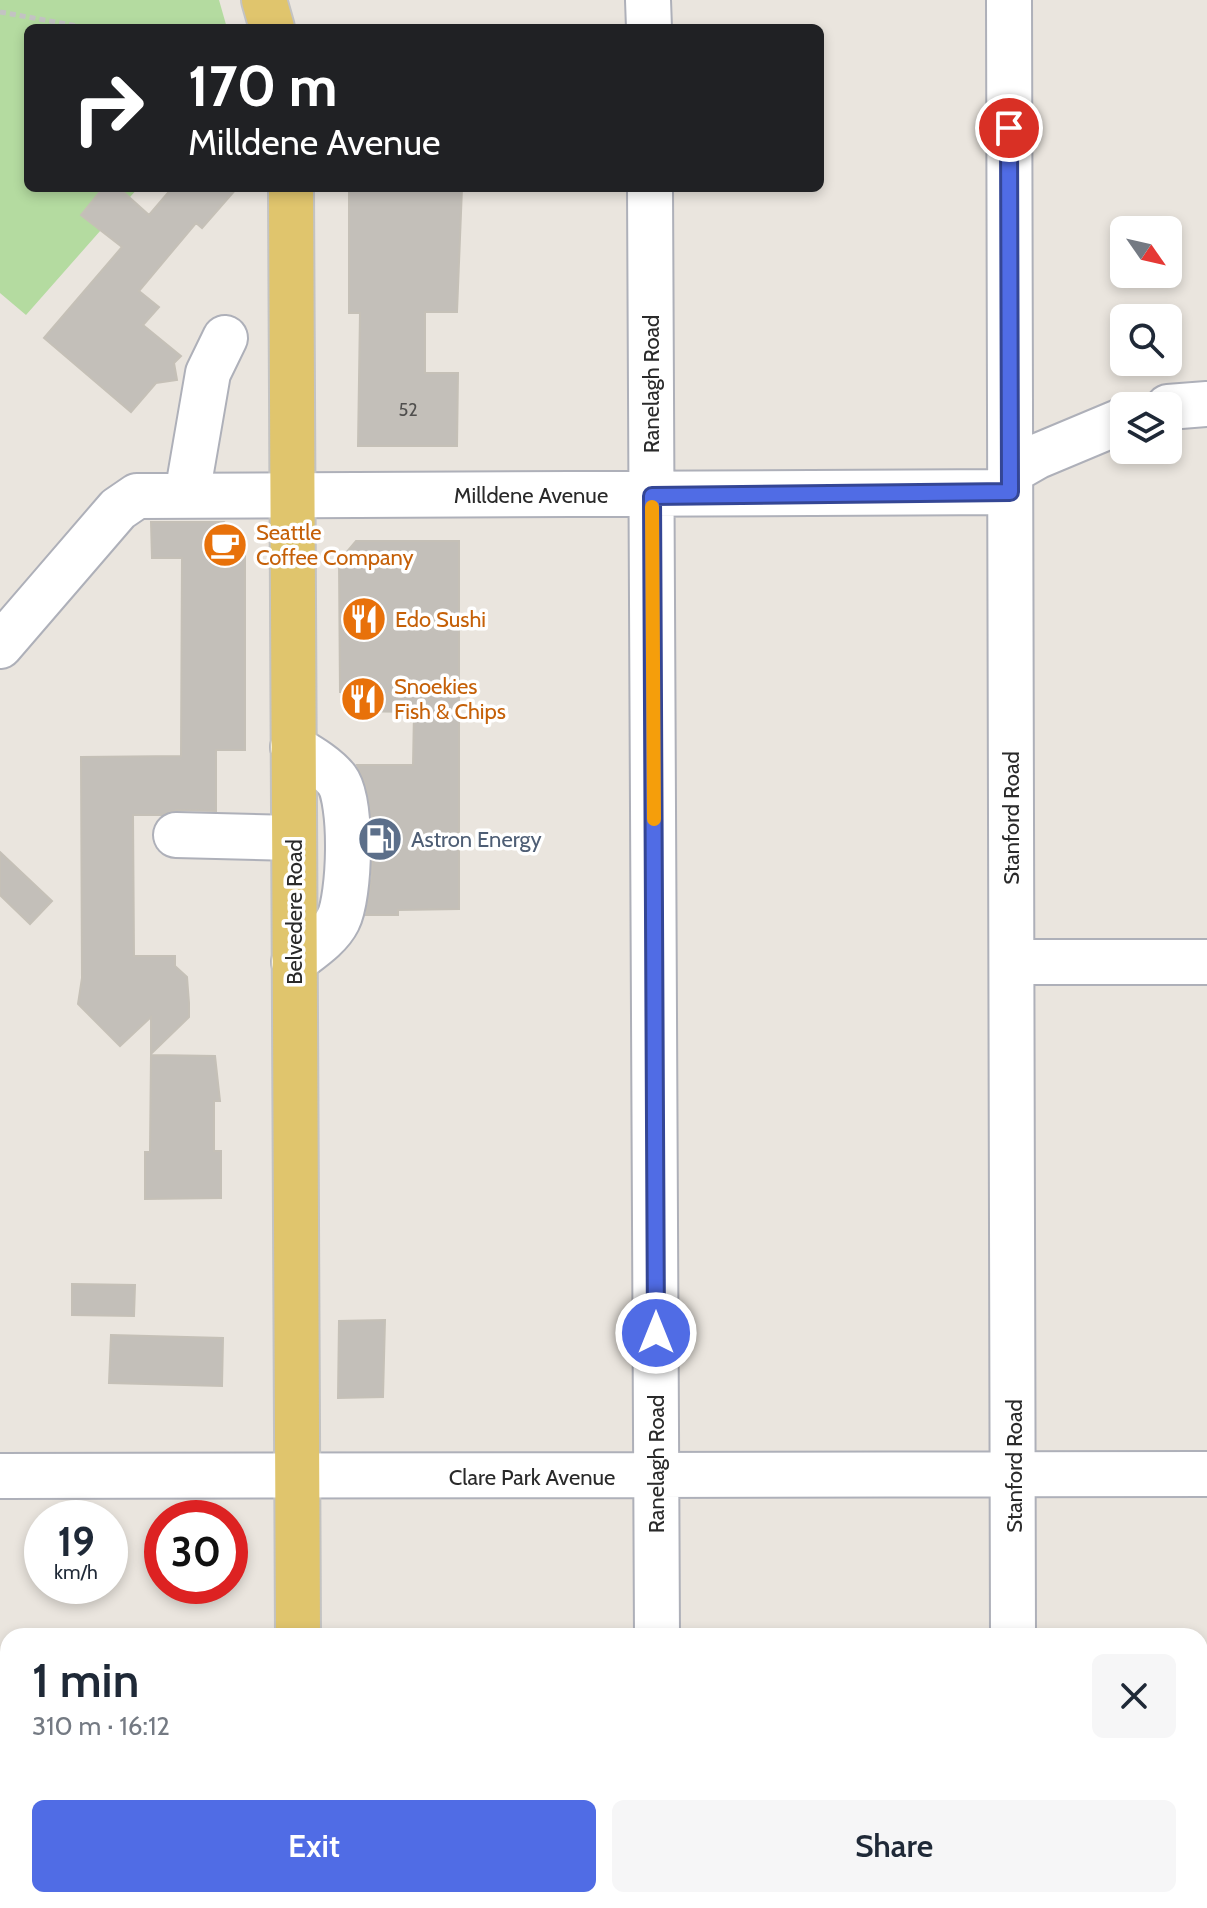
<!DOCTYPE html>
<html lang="en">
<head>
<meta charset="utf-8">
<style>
	body { margin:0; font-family:Cabin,sans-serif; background:#f6f6f7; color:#1f2937; height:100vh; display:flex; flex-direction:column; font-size:30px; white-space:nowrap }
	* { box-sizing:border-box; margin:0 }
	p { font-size:26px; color:#747a83 }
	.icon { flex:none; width:44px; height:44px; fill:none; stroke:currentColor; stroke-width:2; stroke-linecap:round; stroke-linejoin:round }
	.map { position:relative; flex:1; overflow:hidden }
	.details { position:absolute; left:0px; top:1628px; width:1208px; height:280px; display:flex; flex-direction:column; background:#fff; border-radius:24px 24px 0 0; box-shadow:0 4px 12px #0003 }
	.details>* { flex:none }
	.top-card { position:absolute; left:24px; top:24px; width:800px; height:168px; border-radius:12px; box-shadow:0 4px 12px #0003; background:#202124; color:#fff; overflow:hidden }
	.needle { width:52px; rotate:124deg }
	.controls { position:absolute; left:1110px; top:216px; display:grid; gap:16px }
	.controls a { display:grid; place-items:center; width:72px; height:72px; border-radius:12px; background:#fff; box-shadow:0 4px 12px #0003; font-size:40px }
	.speed { position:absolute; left:24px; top:1500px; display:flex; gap:16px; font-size:40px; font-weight:700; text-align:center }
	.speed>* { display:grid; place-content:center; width:104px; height:104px; border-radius:50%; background:#fff; box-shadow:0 4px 12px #0003; line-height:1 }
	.speed small { font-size:20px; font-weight:400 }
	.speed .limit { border:12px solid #d22; background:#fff; color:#111 }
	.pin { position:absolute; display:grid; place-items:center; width:68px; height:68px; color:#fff; margin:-34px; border:4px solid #fff; border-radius:50%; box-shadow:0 2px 8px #0007 }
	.me { position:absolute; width:88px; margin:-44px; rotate:0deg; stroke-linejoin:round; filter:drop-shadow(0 0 6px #0008) }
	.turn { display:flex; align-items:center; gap:28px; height:168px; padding:0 32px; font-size:36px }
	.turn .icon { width:104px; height:104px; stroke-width:2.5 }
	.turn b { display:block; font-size:56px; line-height:68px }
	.round { display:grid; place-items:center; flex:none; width:84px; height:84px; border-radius:12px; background:#f6f6f7 }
	.headline { display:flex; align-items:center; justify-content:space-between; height:136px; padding:0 32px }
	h1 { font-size:48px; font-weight:600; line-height:60px }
	.button { display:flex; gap:16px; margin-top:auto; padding:16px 32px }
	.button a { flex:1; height:92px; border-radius:12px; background:#506ce5; color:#fff; font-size:32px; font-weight:600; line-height:92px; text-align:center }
	.button a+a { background:#f6f6f7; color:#1f2937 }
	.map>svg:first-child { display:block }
	.green { fill:#b4dba0 }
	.building { fill:#c3bfb9; stroke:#c5c0b7; stroke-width:2 }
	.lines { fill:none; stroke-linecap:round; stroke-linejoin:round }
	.minor-casing { stroke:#aeb0b9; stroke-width:48 }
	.major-casing { stroke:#c3c3c3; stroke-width:48 }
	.path { stroke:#c3c3c3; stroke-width:5; stroke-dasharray:6 4; stroke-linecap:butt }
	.minor { stroke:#fff; stroke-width:44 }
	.major { stroke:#e0c56d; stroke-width:44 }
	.route-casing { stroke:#344695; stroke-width:20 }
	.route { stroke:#506ce5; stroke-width:14 }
	.slow { stroke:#f59e0b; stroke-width:14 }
	.labels { text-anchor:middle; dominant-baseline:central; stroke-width:7; stroke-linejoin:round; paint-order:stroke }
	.number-label { font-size:18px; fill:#504f4e }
	.street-label { font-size:22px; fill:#2a2a2a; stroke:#fff }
	.food-label { font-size:22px; fill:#c56008; stroke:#fff; text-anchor:start }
	.service-label { font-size:22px; fill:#4e5e75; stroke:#fff; text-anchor:start }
</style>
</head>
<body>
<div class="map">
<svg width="1207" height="1908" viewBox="0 0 1207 1908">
	<rect width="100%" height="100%" fill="#eae5de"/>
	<path class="green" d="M0,0H219L227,28H28V188H138L26,315L0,293Z"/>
	<path class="building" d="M103,188H119L149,215L172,188H237L202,228L196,223L139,291L159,307L143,325L181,356L174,363L177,380L156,383L131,412L44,338L122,247L81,215Z
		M349,188H462L457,312H425V373H458L457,446H358L360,313H349Z
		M151,522H224L245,541V750H216V811L177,810L162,815H133L134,956H175V966L187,977L189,1003V1017L151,1054V1017L120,1046L78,1004L82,978L81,757L181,756L182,558H152Z
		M356,541H459V909L398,910V915H366L372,874V825L366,786L357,765H413L414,712L353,711V693L340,692L339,561Z
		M0,852L52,901L30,924L0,895Z
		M151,1055L215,1056L220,1101H214V1151H221V1198L145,1199V1152H150Z
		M72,1284L135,1285L134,1316L72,1315Z
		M385,1320L383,1397L338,1398L339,1321Z
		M111,1335L223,1338L222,1386L109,1383Z"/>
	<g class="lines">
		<g class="minor-casing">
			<path id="minor" d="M648,0L649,28
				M1009,0L1013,1636
				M650,188L657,1636
				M1168,407L1207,404
				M1010,472L1038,456L1124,420
				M187,495L208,373L225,338
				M0,646L118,509L137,496L1010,492
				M293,747C308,756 326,766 337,780C353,801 350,897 338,920C329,938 309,950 294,962
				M176,835L293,838
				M1012,962H1207
				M0,1476L1207,1474
				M657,1900V1908
				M1011,1908V1900"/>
		</g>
		<g class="major-casing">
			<path id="major" d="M264,0L272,28
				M291,188L298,1636
				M298,1900V1908"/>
		</g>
		<path class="path" d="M0,12L89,28"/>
		<use href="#minor" class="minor"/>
		<use href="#major" class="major"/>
	</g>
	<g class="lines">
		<g class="route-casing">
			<path id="route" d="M656,1333L652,496L1010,492L1009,128"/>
		</g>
		<use href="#route" class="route"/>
		<path class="slow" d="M652,507L654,819"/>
	</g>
	<defs>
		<g id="cafe-disc" transform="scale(2.3)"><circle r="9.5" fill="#e8710a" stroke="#fff"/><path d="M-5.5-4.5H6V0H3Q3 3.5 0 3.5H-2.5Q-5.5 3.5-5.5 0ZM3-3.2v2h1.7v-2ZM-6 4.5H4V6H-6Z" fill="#fff"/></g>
		<g id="restaurant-disc" transform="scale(2.3)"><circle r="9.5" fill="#e8710a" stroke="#fff"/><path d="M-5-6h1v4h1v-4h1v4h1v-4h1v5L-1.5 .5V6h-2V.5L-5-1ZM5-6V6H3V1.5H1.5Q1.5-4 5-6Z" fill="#fff"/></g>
		<g id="fuel-disc" transform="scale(2.3)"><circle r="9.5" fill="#5c6f8a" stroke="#fff"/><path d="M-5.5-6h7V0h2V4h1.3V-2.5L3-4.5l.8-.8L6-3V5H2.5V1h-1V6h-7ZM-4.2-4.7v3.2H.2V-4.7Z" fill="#fff"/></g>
	</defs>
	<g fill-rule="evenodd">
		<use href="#cafe-disc" x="225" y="545"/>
		<use href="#restaurant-disc" x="364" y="619"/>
		<use href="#restaurant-disc" x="363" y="699"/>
		<use href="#fuel-disc" x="380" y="839"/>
	</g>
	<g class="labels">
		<g class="number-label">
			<text x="408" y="410">52</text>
		</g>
		<g class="street-label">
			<text transform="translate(651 384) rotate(-90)">Ranelagh Road</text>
			<text x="531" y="495">Milldene Avenue</text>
			<text transform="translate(1011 818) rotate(-90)">Stanford Road</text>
			<text transform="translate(294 912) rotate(-90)">Belvedere Road</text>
			<text transform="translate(656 1464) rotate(-90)">Ranelagh Road</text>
			<text transform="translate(1014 1466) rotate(-90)">Stanford Road</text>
			<text x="532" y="1477">Clare Park Avenue</text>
		</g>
		<g class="food-label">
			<text x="256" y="532">Seattle<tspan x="256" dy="25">Coffee Company</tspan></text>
			<text x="395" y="619">Edo Sushi</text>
			<text x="394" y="686">Snoekies<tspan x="394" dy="25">Fish &amp; Chips</tspan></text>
		</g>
		<g class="service-label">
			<text x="411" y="839">Astron Energy</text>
		</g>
	</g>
</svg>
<div class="controls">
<a><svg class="needle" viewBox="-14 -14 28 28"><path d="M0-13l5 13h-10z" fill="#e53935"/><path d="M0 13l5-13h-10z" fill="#747a83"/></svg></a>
<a><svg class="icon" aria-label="search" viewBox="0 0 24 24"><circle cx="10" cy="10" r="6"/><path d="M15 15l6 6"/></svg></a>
<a><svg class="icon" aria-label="layers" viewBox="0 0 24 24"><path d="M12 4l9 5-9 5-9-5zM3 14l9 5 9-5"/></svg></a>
</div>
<div class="speed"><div>19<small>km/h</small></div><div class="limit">30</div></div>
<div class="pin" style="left:1009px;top:128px;background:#d93025"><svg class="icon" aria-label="arrive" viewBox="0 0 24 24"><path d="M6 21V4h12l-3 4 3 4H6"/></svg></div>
<svg class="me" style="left:656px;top:1333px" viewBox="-20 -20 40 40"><circle r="17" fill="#506ce5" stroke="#fff" stroke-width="3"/><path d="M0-11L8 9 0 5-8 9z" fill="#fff"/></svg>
<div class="top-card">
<div class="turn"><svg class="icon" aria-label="right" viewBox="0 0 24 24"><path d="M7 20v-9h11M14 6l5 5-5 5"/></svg><div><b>170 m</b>Milldene Avenue</div></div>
</div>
<section class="details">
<div class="headline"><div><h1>1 min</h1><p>310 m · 16:12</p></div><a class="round"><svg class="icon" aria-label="close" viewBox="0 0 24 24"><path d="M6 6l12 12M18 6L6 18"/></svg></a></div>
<div class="button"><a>Exit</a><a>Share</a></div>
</section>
</div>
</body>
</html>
